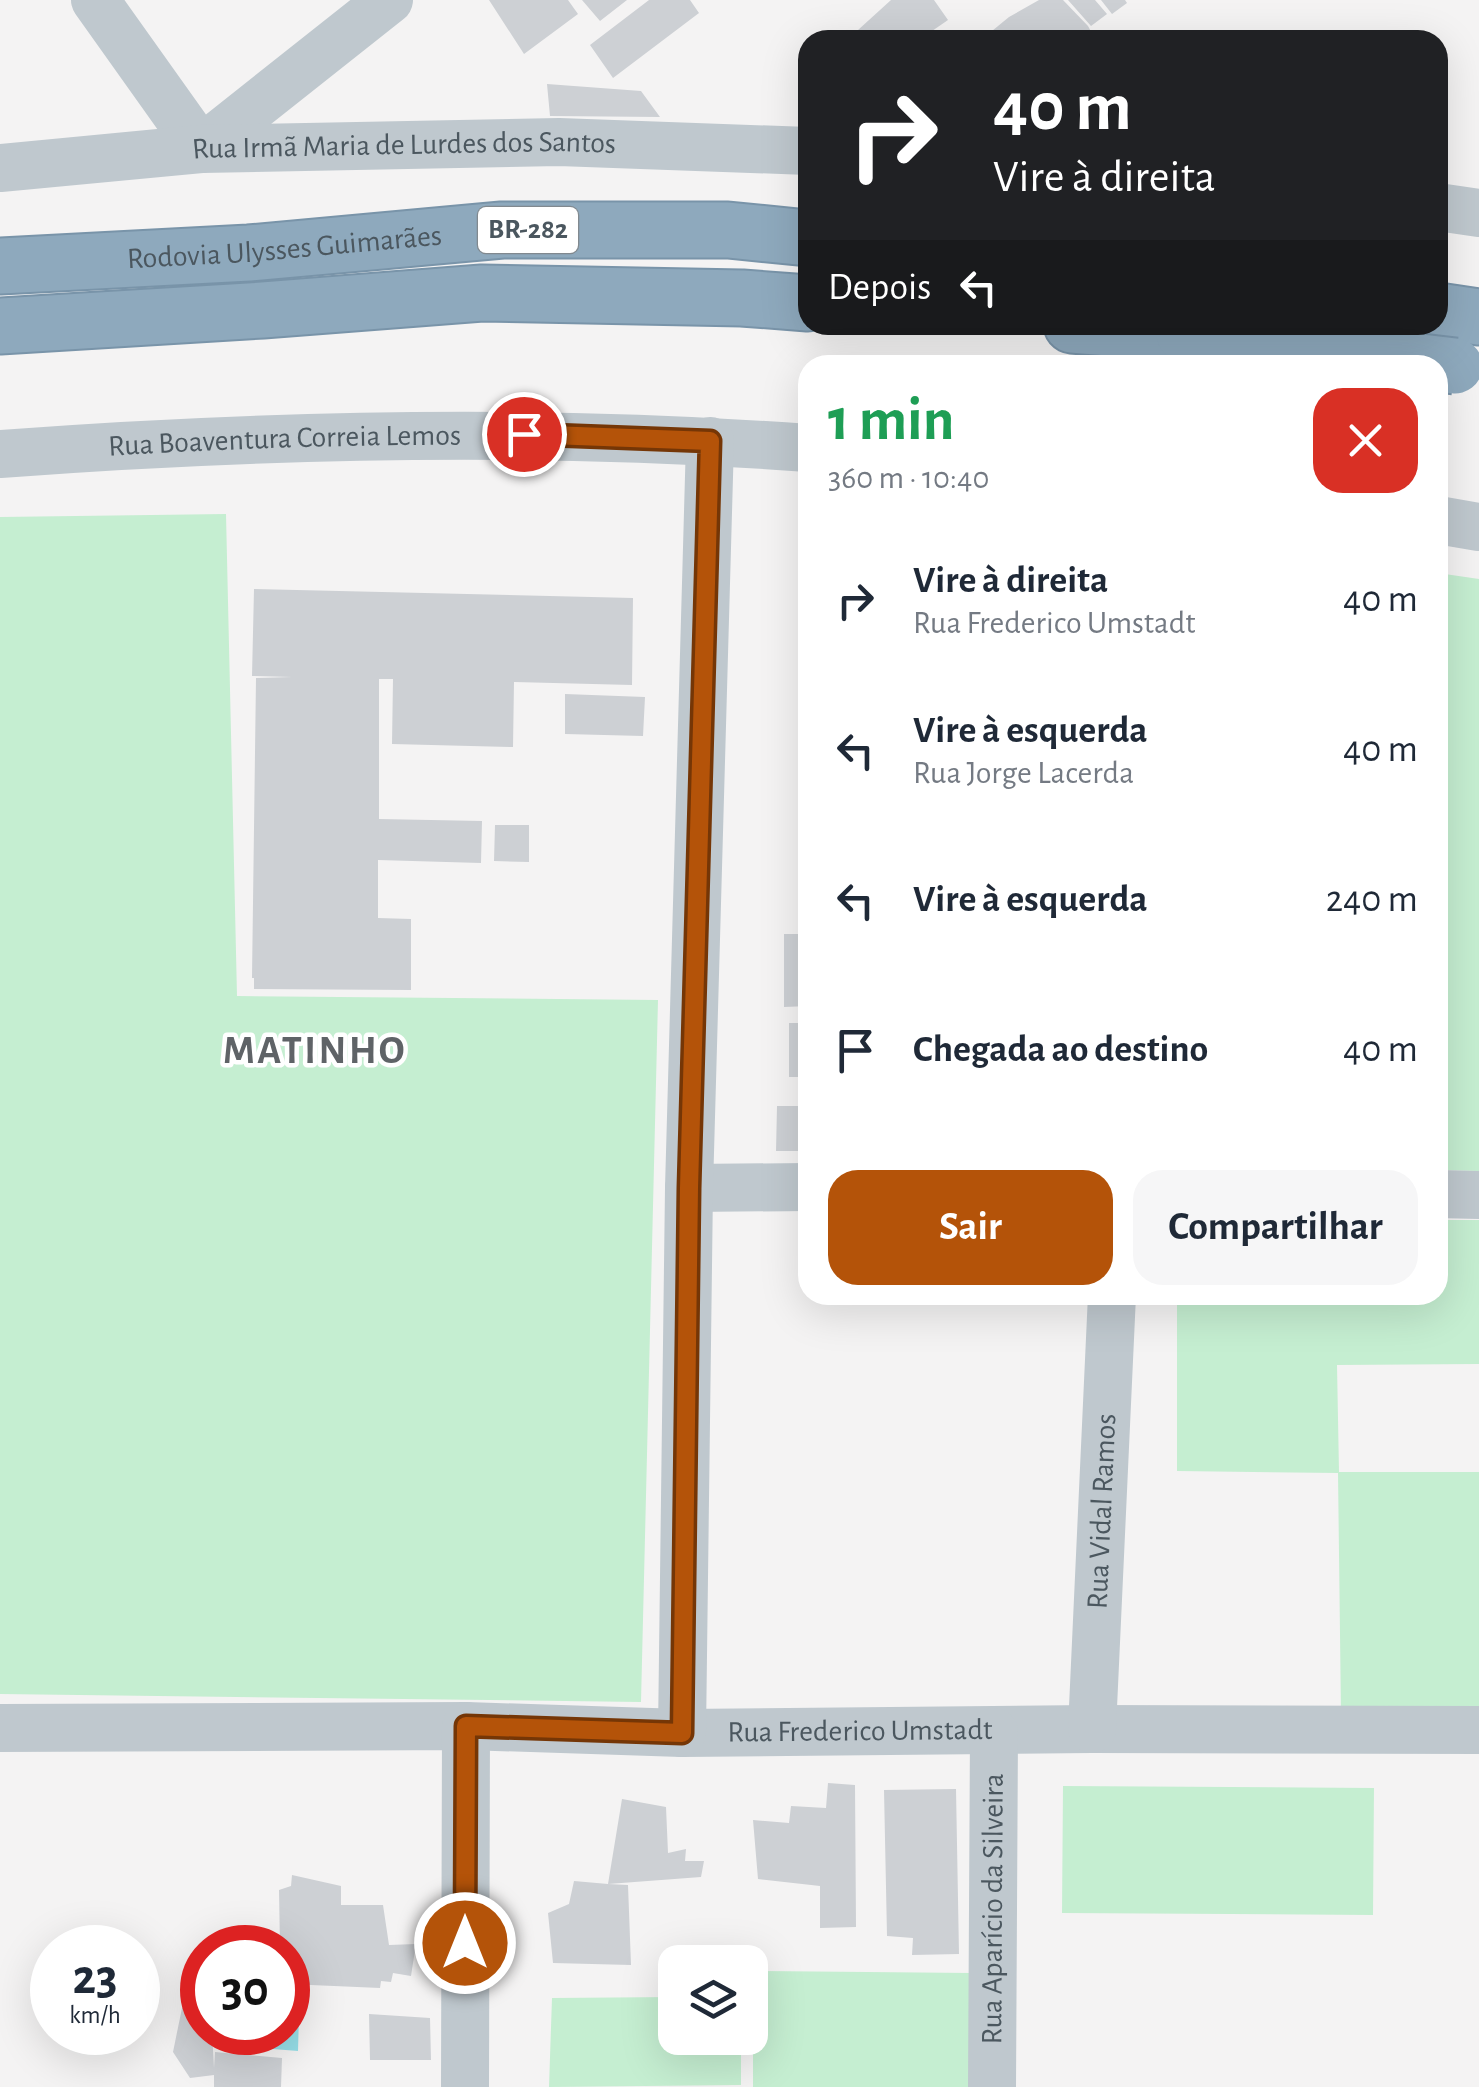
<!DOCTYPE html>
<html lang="pt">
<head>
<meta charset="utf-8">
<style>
	body { margin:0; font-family:"Alegreya Sans",sans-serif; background:#f6f6f7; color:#1f2937; height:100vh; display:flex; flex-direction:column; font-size:38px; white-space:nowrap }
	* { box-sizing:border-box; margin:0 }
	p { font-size:32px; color:#747a83 }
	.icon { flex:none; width:55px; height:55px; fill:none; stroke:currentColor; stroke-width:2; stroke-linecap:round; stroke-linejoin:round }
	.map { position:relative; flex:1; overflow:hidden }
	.sheet { position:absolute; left:798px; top:355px; width:650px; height:950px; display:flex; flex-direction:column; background:#fff; border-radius:30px; box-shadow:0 10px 40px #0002 }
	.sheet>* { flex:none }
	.guide { position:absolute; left:798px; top:30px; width:650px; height:305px; border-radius:30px; box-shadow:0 10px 40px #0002; background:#202124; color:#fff; overflow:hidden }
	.buttons { position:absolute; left:658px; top:1945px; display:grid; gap:20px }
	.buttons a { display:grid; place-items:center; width:110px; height:110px; border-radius:20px; background:#fff; box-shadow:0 10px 40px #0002; font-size:50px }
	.speed { position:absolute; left:30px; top:1925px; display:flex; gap:20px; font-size:50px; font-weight:700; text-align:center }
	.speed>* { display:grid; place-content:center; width:130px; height:130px; border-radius:50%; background:#fff; box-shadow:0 10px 40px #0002; line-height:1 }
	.speed small { font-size:25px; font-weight:400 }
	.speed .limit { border:15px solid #d22; background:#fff; color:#111 }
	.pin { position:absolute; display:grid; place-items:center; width:85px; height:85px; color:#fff; margin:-42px; border:5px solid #fff; border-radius:50%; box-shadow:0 2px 10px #0007 }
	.me { position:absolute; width:110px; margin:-55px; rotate:0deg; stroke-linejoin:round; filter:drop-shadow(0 0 8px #0008) }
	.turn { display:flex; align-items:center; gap:35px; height:210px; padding:0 30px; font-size:45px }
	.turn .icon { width:130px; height:130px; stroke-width:2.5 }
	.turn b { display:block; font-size:70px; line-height:85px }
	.then { display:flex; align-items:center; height:95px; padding:0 30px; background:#0003; gap:20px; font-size:38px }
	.round { display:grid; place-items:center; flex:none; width:105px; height:105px; border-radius:30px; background:#f6f6f7 }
	.headline { display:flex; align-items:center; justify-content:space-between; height:170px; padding:0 30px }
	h1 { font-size:60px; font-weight:700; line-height:75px; color:#1e9e55 }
	.action { display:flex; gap:20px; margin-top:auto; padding:20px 30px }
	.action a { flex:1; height:115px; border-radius:30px; background:#b45309; color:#fff; font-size:40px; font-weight:700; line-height:115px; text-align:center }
	.action a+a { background:#f6f6f7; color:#1f2937 }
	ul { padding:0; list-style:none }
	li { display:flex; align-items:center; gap:30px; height:150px; padding:0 30px }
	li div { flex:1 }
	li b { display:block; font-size:38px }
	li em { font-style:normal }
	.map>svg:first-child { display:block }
	.green { fill:#c5eed1 }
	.water { fill:#96dee7 }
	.building { fill:#cdd0d4 }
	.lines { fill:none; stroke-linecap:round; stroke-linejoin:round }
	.highway-casing { stroke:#7994a9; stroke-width:59 }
	.minor { stroke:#bfc8ce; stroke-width:48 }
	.highway { stroke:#8ea9bd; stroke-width:55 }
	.highway-bridge-casing { stroke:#7994a9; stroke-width:59; stroke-linecap:butt }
	.highway-bridge { stroke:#8ea9bd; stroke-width:55 }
	.route-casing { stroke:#753606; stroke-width:25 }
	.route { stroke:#b45309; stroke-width:18 }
	.labels { text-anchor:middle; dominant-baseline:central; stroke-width:9; stroke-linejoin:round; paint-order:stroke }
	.shield { fill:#fff; stroke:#81898f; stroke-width:2.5 }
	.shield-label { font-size:28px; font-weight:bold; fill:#4b575f }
	.street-label { font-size:30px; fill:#4b575f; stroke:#fff }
	.district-label { font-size:40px; font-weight:bold; letter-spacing:2.5px; fill:#5f6367; stroke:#fff }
</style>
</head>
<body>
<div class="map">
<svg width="1479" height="2087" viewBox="0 0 1479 2087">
	<rect width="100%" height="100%" fill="#f4f3f3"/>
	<path class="green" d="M226,514L237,996L658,1000L641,1702L0,1694V517Z
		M1438,573L1479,579V1171L1438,1170Z
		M1438,1220H1479V1364L1337,1365L1339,1472H1479V1713L1341,1714L1338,1473L1177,1471V1295H1438Z
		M1063,1786L1374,1788L1373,1915L1062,1913Z
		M753,1971L972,1973L971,2087H753Z
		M675,1997V2038H741V2085L549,2087L552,1998Z"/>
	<path class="water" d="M299,2015L298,2051L237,2046L235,2033L288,2032V2018Z"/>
	<path class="building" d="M489,0H568L578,14L524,54Z
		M582,0H627L600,21Z
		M649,0H690L699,13L613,78L590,45Z
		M891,0H934L948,20L919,40H847Z
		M1039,0H1063L1088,26L1095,39L981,40L1009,17Z
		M1068,0H1095L1107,14L1091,26Z
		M1101,0H1125L1127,3L1112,14Z
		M547,84L641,91L660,117L550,116Z
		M254,589L633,598L632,685L514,682L513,747L392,744L393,679H379V819L482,821L481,863L378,860V918L411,919V990L254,989V978H252L256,678L292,677L252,676Z
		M565,694L645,697L643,736L565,734Z
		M495,825H529V862L494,861Z
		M784,934H808V1006L784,1007Z
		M789,1023H808V1077H789Z
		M777,1106H808V1151H776Z
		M828,1783L855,1785L856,1927L820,1928V1886L758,1879L753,1820L789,1823L791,1806L826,1808Z
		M956,1789L959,1954L912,1955L913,1938L887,1936L884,1790Z
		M622,1799L666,1807L668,1853L686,1849L685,1861H704L701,1877L608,1884L628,1885L631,1965L553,1963L548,1913L569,1904L574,1881L608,1884Z
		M292,1875L341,1886V1905H383L389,1945L416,1944L411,1976L393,1973L391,1982L381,1981L380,1988L288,1984V1948H280L279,1890L291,1886Z
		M182,2008L202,2009V2032H212L214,2068L215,2052L282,2058L281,2087H214V2075L190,2078L173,2052Z
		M369,2014L430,2018L431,2060H370Z"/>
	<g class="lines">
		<g class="highway-casing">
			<g id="highway">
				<path id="s6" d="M0,266L249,253L502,230H728L808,238"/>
				<path d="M1438,311L1479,317"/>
				<path d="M1072,325L1184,334"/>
				<path d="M0,326L263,310L482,293L742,298L808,303"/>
			</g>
		</g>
		<g class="minor">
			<path d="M95,0L201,149L389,0"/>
			<path id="s1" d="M0,168L201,149L559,142L808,151"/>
			<path d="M1438,207L1479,213"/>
			<path id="s2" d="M0,454C269,434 539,428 808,448"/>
			<path d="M1438,520L1479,527"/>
			<path d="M689,1188L808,1187"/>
			<path d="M1438,1194L1479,1195"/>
			<path id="s3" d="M0,1728L466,1726L682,1733L1092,1729L1479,1730"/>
			<path id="s4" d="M1092,1729L1112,1295"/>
			<path d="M682,1733L689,1188L710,441"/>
			<path d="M465,2087L466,1726"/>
			<path id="s5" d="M992,2087L994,1732"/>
		</g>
		<use href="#highway" class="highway"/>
		<g class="highway-bridge-casing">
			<path id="highway-bridge" d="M1184,334L1455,366"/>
		</g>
		<use href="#highway-bridge" class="highway-bridge"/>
	</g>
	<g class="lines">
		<g class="route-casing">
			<path id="route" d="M465,1943L466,1726L682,1733L689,1188L710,441L524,434"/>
		</g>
		<use href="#route" class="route"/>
	</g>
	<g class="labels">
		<rect class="shield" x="478" y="207" width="100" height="46" rx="8"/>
		<g class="shield-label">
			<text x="528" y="230">BR-282</text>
		</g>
		<g class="street-label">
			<text stroke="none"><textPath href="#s1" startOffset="405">Rua Irmã Maria de Lurdes dos Santos</textPath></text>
			<text stroke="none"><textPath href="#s6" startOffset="285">Rodovia Ulysses Guimarães</textPath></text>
			<text stroke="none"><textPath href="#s2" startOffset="285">Rua Boaventura Correia Lemos</textPath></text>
			<text stroke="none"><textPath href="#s4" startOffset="218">Rua Vidal Ramos</textPath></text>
			<text stroke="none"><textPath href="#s3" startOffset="860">Rua Frederico Umstadt</textPath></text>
			<text stroke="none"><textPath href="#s5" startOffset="178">Rua Aparício da Silveira</textPath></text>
		</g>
		<g class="district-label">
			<text x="315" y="1051">MATINHO</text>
		</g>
	</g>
</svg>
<div class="buttons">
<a><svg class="icon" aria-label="layers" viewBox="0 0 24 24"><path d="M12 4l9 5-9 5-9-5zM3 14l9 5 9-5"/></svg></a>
</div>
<div class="speed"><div>23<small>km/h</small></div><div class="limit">30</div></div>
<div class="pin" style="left:524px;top:434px;background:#d93025"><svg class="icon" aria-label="arrive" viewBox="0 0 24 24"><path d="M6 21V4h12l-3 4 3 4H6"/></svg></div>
<svg class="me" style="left:465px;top:1943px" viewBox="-20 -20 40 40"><circle r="17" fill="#b45309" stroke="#fff" stroke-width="3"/><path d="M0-11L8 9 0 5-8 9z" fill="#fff"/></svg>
<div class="guide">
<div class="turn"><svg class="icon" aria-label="right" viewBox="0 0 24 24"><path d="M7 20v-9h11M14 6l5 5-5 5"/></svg><div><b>40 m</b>Vire à direita</div></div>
<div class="then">Depois<svg class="icon" aria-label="left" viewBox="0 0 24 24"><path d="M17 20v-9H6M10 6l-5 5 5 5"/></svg></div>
</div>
<section class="sheet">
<div class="headline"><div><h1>1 min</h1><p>360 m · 10:40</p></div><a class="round" style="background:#d93025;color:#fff"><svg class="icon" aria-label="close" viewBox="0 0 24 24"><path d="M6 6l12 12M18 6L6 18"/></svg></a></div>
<ul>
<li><svg class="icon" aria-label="right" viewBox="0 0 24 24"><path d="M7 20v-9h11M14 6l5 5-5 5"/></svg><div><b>Vire à direita</b><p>Rua Frederico Umstadt</p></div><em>40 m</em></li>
<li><svg class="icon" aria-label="left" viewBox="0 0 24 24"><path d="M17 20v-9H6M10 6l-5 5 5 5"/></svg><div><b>Vire à esquerda</b><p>Rua Jorge Lacerda</p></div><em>40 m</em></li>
<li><svg class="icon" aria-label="left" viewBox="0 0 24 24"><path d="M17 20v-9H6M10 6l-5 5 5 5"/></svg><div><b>Vire à esquerda</b></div><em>240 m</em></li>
<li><svg class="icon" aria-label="arrive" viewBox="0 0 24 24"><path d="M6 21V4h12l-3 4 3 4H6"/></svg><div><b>Chegada ao destino</b></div><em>40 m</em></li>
</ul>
<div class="action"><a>Sair</a><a>Compartilhar</a></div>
</section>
</div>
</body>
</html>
